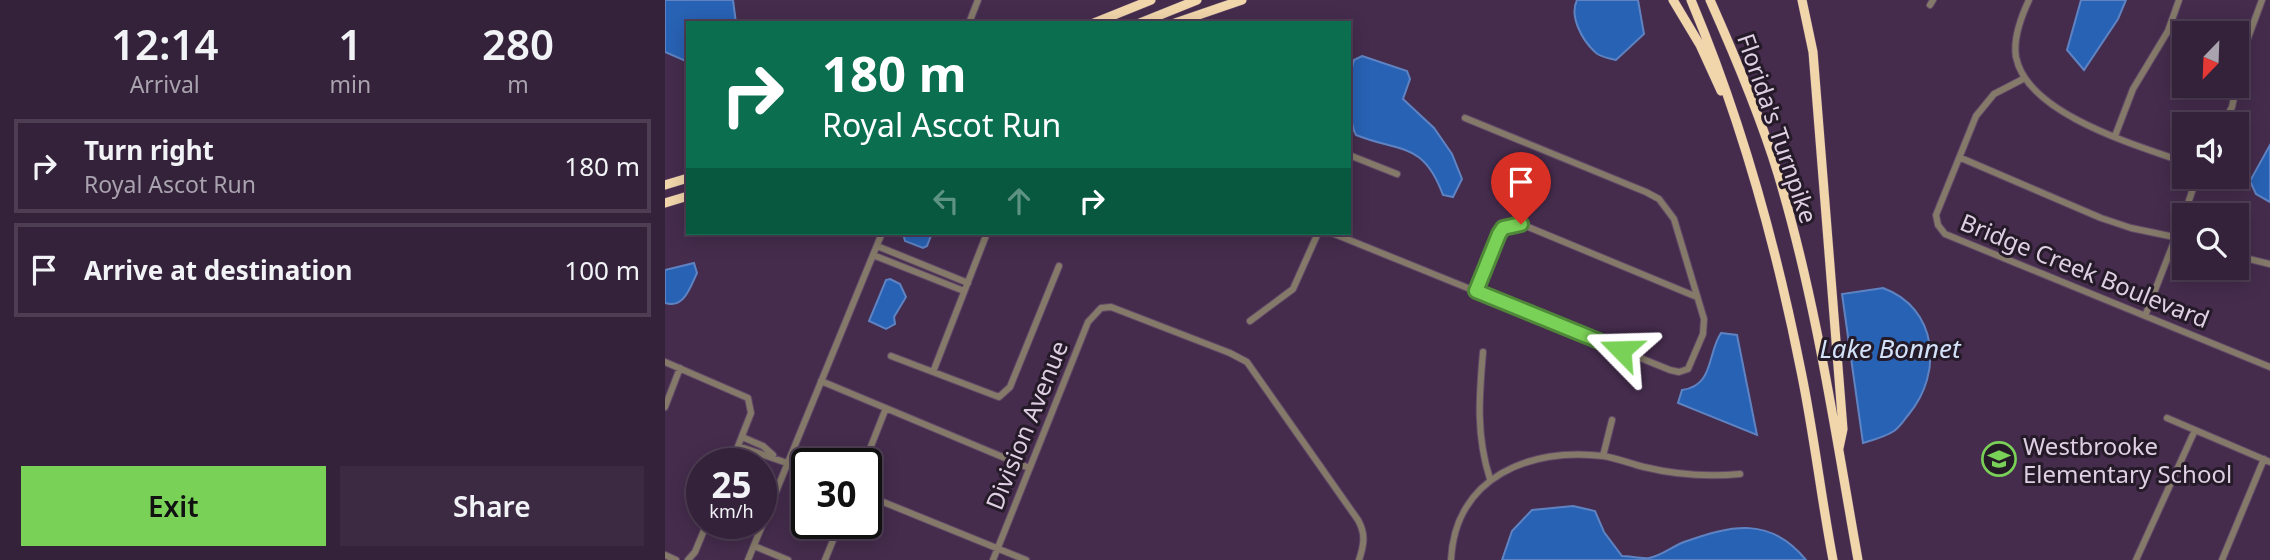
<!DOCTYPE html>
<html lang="en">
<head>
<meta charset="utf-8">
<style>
	body { margin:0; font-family:"Noto Sans",sans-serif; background:#3c2942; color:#f1f3f6; height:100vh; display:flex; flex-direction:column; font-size:26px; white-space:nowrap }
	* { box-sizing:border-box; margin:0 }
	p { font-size:23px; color:#a9a3af }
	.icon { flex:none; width:38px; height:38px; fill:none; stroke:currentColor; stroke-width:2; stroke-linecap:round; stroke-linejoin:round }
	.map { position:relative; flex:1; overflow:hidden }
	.side { display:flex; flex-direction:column; background:#34213a; width:665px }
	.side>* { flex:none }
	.banner { position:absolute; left:21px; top:21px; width:665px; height:214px; border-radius:0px; box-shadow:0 4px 18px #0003,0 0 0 2px #4e3e54; background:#0b6e4f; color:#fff; overflow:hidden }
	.needle { width:46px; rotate:203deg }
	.controls { position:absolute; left:1507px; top:21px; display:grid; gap:14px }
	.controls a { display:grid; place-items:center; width:77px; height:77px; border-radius:0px; background:#34213a; box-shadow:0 4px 18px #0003,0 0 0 2px #4e3e54; font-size:35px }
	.speed { position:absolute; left:21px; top:448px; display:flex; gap:14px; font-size:35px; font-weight:700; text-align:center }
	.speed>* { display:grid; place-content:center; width:91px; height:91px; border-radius:50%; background:#34213a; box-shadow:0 4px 18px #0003,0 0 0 2px #4e3e54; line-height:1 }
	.speed small { font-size:18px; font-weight:400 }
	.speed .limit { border:4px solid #111; border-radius:10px; background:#fff; color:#111 }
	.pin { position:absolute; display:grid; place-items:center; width:60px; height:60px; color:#fff; margin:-72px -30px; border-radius:50% 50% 50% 0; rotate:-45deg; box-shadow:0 0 7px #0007 }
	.pin .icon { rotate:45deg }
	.me { position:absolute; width:77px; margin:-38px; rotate:292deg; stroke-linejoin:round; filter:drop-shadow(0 0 5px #0008) }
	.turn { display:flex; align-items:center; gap:24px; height:147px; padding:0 21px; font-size:32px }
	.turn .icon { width:91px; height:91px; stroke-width:2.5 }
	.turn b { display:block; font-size:49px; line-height:60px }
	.lanes { display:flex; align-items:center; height:66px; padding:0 21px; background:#0003; justify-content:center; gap:35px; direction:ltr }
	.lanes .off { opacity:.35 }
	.eta { display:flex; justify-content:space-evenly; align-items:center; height:119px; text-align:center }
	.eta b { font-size:42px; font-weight:600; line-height:49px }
	.primary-button { display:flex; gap:14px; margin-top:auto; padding:14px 21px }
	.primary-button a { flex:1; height:80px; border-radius:0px; background:#7ad157; color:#111; font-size:28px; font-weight:600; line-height:80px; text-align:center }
	.primary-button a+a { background:#3c2942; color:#f1f3f6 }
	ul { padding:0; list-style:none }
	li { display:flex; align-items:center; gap:21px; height:94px; margin:0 14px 10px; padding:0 7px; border:4px solid #4e3e54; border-radius:0px }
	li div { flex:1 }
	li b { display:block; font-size:26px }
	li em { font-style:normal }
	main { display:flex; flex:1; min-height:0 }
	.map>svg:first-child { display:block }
	.water { fill:#2862b4; stroke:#5f83c2; stroke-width:2 }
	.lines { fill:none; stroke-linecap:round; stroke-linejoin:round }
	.minor-casing { stroke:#614968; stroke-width:8 }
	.highway-casing { stroke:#614968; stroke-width:10 }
	.minor { stroke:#857a69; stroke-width:6 }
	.highway { stroke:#f1d5ab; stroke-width:9 }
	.route-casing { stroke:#4f8839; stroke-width:18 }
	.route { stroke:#7ad157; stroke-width:12 }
	.labels { text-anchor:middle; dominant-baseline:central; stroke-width:6; stroke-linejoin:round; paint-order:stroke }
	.street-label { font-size:24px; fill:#decfe3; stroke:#251a28 }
	.poi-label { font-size:24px; fill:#decfe3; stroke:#251a28; text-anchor:start }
	.water-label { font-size:26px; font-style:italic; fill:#d3e2f8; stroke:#251a28 }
</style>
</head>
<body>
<main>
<section class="side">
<div class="eta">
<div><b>12:14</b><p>Arrival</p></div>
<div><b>1</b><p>min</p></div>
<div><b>280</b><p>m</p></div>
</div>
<ul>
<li><svg class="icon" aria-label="right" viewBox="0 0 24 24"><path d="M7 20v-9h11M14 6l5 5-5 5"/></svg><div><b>Turn right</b><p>Royal Ascot Run</p></div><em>180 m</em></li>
<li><svg class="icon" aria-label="arrive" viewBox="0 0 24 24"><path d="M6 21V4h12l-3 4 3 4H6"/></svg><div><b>Arrive at destination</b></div><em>100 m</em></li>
</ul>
<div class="primary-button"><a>Exit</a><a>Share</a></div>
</section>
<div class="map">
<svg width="1605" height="560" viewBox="0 0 1605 560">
	<rect width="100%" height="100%" fill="#452c4d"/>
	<path class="water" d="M0,0H68L71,23H23V62L0,52Z
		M912,0H973L979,34L951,60C944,58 934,57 930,52C917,40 904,16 912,0Z
		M1416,0H1461L1453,19L1419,70L1402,50Z
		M697,56L742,71L745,79L738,99L769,128L787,154L797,179L788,197L778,195C758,141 736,153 691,135C683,120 683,78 689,60Z
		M1605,145V202L1591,194L1585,181Z
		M238,233H267L262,246L258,248L240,241Z
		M29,263L32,273C25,288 19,309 0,303V270Z
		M225,279L235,284L241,297L229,317L230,324L221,329L204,321L221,280Z
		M1218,288C1273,308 1278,373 1244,414C1239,420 1235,427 1229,431C1220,437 1208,440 1198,443L1177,294Z
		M1056,333L1072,335L1092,435L1013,403L1017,390C1049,386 1042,354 1056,333Z
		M908,506L930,511L939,532L957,556C965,556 976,559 984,558C996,556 1008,546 1019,542C1067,525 1105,516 1141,560H837L847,531L867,510Z"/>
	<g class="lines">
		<g class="minor-casing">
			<path id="minor" d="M1364,0C1356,17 1348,39 1351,57C1362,114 1471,145 1519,162
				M1265,5L1268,0
				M304,23L313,0
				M1360,78L1329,94L1311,116L1271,215L1273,225L1280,234L1605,367
				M1558,124L1567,107L1580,46L1597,0
				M1450,136L1468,89L1503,31L1514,0
				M684,155L732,174
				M1296,158L1436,218L1466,228L1519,239
				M1519,215L1532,177
				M667,233L1005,370L1014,372L1023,369L1038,334L1039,319L1009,219L994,199L981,192L800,118
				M212,246L303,283
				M208,255L299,291
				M1572,256L1605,264
				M811,291L834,234L838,227L856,224L1032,297
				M1480,316L1519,216
				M585,321L628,289L653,233
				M818,352C814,397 811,436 825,479
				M226,356L334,397L345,387L394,266
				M0,362L83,398L86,413L66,464
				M268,372L322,233
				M156,381L364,468
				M0,407L15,368
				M1502,418L1605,462
				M77,437L98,446L108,455
				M73,446L142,470
				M938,456L947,420
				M199,464L221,408
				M201,495L361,560
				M89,546L123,560
				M0,555L11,560
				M23,560L30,552L42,523
				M83,560L217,233
				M160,560L175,523
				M328,560L423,322L436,308L446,307L565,353L582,362L693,520C701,534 699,545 694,560
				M786,560C790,477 865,447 938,456C952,458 966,464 979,467C1012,475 1042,477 1075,474
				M1471,560L1530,430
				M1557,560L1599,459"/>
		</g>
		<g class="highway-casing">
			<path id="highway" d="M1008,0L1035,45L1056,91
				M1026,0C1076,119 1111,245 1136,371C1149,434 1156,497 1168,560
				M1045,0C1070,56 1095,115 1113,174C1151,300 1170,431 1193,560
				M1137,0L1148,52L1178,429L1174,448
				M429,23L486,0
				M475,23L532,0
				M510,23L577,0
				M0,185L23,178
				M0,203L23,196"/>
		</g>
		<use href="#minor" class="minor"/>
		<use href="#highway" class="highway"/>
	</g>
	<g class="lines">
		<g class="route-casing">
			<path id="route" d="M856,224L838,228L834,234L811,291L956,350"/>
		</g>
		<use href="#route" class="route"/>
	</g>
	<defs>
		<g id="school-ring" transform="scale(1.75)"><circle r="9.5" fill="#251a28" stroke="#7ad157" stroke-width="1.5"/><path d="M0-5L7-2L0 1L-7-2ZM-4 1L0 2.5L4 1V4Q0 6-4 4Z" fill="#7ad157"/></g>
	</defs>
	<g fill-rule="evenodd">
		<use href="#school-ring" x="1334" y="459"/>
	</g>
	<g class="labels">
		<g class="street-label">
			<text transform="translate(1113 128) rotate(71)">Florida's Turnpike</text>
			<text transform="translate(1420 270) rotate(22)">Bridge Creek Boulevard</text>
			<text transform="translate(361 425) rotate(-68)">Division Avenue</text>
		</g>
		<g class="poi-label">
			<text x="1358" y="445">Westbrooke<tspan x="1358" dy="28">Elementary School</tspan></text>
		</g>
		<g class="water-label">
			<text x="1225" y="348">Lake Bonnet</text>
		</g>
	</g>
</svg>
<div class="controls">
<a><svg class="needle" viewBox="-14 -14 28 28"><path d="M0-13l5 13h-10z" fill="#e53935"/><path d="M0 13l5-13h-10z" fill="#a9a3af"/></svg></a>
<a><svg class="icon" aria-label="sound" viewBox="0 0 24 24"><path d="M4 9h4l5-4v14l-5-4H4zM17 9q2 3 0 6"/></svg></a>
<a><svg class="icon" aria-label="search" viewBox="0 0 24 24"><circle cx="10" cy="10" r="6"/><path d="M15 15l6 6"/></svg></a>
</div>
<div class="speed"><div>25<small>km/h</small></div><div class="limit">30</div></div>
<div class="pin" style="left:856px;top:224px;background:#d93025"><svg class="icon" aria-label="arrive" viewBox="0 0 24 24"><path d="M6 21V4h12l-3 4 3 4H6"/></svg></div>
<svg class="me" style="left:956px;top:350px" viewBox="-20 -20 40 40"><path d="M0-17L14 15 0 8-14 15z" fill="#7ad157" stroke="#fff" stroke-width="4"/></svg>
<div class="banner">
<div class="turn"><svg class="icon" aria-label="right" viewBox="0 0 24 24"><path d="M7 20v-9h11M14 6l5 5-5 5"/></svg><div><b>180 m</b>Royal Ascot Run</div></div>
<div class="lanes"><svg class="icon off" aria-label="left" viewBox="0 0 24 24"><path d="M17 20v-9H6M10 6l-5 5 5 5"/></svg><svg class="icon off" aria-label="ahead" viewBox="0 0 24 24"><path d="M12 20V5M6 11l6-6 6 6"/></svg><svg class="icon" aria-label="right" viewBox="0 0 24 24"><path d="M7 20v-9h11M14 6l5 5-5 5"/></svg></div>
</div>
</div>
</main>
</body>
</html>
